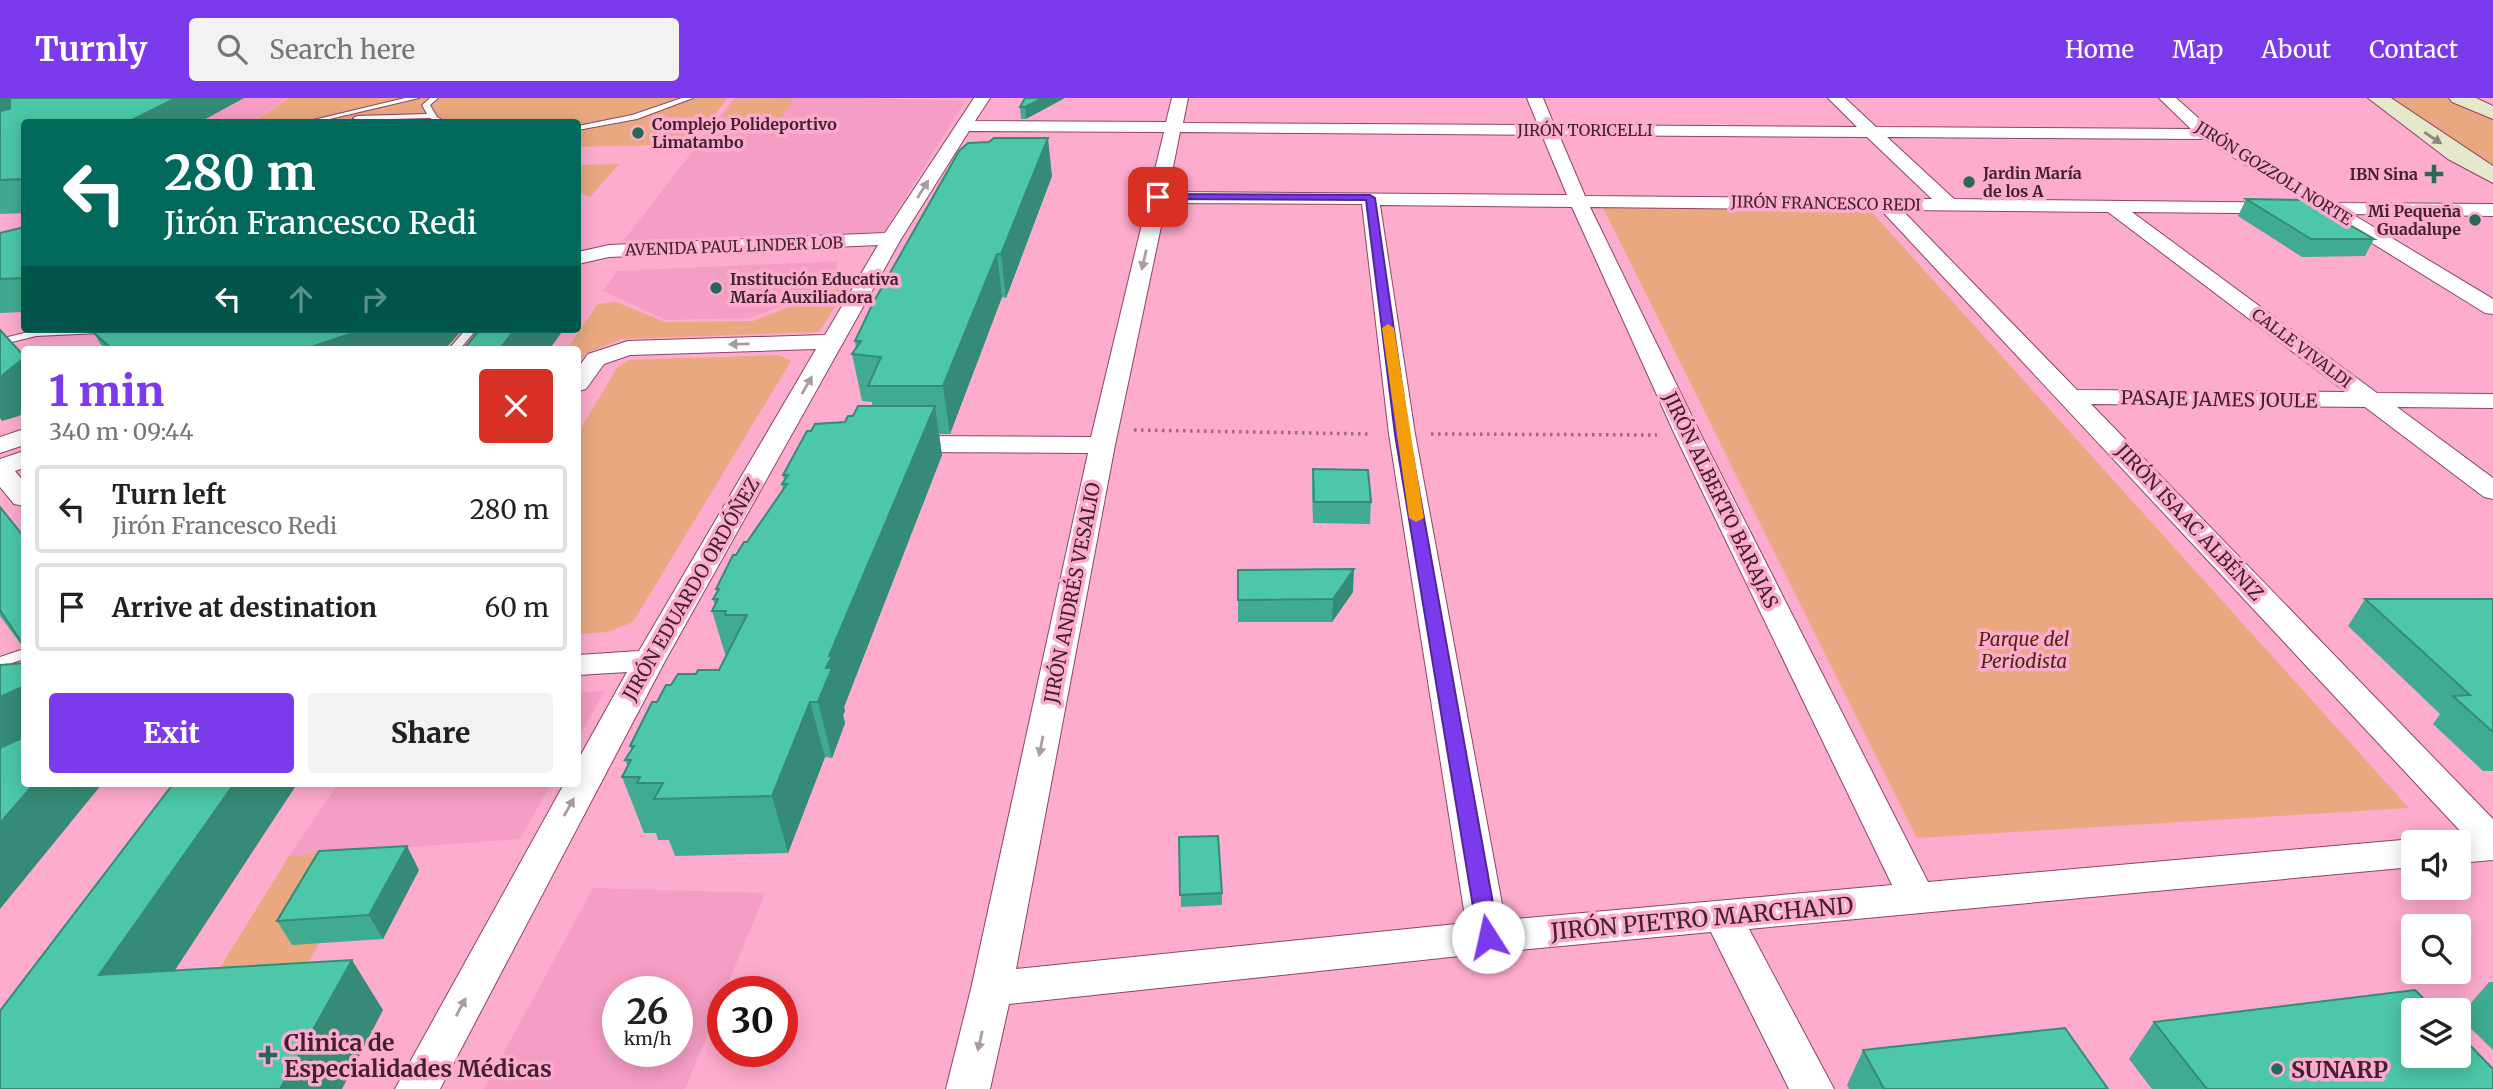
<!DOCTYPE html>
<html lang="en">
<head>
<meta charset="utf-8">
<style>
	body { margin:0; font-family:Merriweather,serif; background:#f2f2f2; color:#202124; height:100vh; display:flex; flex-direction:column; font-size:26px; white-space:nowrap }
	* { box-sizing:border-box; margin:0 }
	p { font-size:23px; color:#757577 }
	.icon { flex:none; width:38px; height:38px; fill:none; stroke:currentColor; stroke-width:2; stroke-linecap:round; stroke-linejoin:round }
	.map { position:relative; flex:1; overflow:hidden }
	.drawer { position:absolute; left:21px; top:248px; width:560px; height:441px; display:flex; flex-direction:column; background:#fff; border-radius:7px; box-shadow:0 4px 18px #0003 }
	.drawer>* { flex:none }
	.guide { position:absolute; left:21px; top:21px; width:560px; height:214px; border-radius:7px; box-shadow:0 4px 18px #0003; background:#00695c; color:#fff; overflow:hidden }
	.fabs { position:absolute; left:2401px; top:732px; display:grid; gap:14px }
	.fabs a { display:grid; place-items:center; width:70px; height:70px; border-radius:7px; background:#fff; box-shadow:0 4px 18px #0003; font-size:35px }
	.speed { position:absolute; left:602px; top:878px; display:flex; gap:14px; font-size:35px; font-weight:700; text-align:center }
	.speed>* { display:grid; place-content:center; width:91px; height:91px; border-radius:50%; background:#fff; box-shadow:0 4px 18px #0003; line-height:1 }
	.speed small { font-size:18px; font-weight:400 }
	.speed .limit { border:10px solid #d22; background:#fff; color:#111 }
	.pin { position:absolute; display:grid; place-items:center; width:60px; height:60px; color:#fff; margin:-30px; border-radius:14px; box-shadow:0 4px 10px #0006 }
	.me { position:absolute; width:77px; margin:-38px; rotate:350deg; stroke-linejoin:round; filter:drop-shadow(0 0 5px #0008) }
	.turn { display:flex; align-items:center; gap:24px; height:147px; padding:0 28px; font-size:32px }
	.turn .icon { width:91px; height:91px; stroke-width:2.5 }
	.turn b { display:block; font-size:49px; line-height:60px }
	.lanes { display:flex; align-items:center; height:66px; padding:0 28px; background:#0003; justify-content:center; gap:35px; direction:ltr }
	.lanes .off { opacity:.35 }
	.round { display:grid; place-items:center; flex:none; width:74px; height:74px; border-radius:7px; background:#f2f2f2 }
	.head { display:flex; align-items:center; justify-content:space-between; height:119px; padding:0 28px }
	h1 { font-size:42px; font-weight:800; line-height:52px; color:#7c3aed }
	.cta { display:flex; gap:14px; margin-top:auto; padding:14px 28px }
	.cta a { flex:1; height:80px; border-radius:7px; background:#7c3aed; color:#fff; font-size:28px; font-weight:800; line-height:80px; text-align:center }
	.cta a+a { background:#f2f2f2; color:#202124 }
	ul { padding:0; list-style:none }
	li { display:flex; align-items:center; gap:21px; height:88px; margin:0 14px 10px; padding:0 14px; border:4px solid #e0e0e0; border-radius:7px }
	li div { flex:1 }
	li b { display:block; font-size:26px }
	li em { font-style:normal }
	header { display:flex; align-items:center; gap:42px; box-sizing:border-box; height:98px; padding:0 35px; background:#7c3aed; color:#fff }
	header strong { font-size:33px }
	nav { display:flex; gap:38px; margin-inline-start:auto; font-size:24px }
	.search { width:490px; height:63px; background:#f2f2f2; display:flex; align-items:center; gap:18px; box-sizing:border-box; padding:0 24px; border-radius:7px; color:#757577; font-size:26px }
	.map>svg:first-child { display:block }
	.built { fill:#f69dc3; fill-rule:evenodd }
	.green { fill:#e9a880 }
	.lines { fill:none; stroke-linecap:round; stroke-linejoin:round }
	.lane-casing { stroke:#8d4465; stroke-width:2 }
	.street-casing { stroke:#8d4465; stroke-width:2 }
	.secondary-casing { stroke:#8d4465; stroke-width:2 }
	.path { stroke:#a16880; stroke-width:3.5; stroke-dasharray:2.5 4.5; stroke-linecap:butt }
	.lane { fill:#fff; fill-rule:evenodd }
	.street { fill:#fff; fill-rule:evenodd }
	.secondary { fill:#e6e8cc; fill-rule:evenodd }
	.wall { fill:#41ab90 }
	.shaded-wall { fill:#358b75 }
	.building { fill:#4cc7a7; stroke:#358b75; stroke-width:2 }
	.oneway { fill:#94847e }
	.oneway2 { fill:#aa9ba1 }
	.route { fill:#7c3aed; stroke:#51269a; stroke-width:2 }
	.slow { fill:#f59e0b }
	.poi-dot { fill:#276857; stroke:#feacce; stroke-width:2.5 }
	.labels { text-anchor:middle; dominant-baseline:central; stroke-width:7; stroke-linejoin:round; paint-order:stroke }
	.far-poi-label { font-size:16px; font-weight:bold; fill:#41212f; stroke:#feacce; text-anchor:start }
	.far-street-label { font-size:16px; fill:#41212f; stroke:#feacce }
	.street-label { font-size:19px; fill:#41212f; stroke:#feacce }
	.park-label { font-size:19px; font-style:italic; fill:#4f270a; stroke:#feacce }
	.near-street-label { font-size:23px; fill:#41212f; stroke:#feacce }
	.near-poi-label { font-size:23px; font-weight:bold; fill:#41212f; stroke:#feacce; text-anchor:start }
</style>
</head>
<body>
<header>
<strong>Turnly</strong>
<div class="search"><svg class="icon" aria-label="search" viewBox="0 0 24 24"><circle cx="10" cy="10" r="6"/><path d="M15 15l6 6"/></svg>Search here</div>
<nav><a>Home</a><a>Map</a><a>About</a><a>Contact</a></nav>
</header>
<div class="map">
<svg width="2493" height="991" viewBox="0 0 2493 991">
	<rect width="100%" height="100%" fill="#feacce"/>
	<path class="built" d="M210,0H287L251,24H107Z
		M734,0H864L965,3L884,134L623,143Z
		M837,163L836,186L751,220L666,222L603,193L617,173Z
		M605,593L578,640V594Z
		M338,686H551L520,741L289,758Z
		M593,790L765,795L685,991H484ZM677,894V954H618V894Z"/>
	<path class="green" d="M289,0H728L691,46L578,49V24H252Z
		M793,0L773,34L712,35L735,1Z
		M2388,0H2453L2493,20V67L2407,17Z
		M619,66L590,99L578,93V67Z
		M1603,110L1869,111L2409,710L1917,740Z
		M850,185L819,234L622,241L585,256L578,268V252H566L598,206L616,204L665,224L753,223Z
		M779,257L791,263L633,524L608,534L578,536V335L617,270L629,262Z
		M371,751L296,887L205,894L289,758Z"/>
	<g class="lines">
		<g class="lane-casing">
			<path id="lane" d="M405,0H419L317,24H305Z
				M430,0H438L430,7L437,19L446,24H437L430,20L357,22L353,20L357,18L427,16L422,7Z
				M682,0H693L637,21L578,32V28L632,17Z
				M125,231L120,234L36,238L0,247V241L36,232Z
				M466,231H477L459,252H448Z
				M24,551V561L0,569V559Z"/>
		</g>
		<g class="street-casing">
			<path id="street" d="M974,0H990L975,23L1166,24L1172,0H1188L1183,25L1538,27L1527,0H1543L1554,27L1857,29L1828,0H1845L1876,29L2191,31L2159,0H2176L2213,33L2333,105L2493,106V118L2352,116L2493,201V216L2485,215L2325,116L2132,114L2377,295L2493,296V310L2397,309L2493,380V401L2484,399L2365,309L2091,306L2493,721V762L2459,765V744H2444L2464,737L1881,112L1590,109L1701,337L1928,784L2413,741L2422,744H2413V769L1749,831L1834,991H1789L1711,834L1488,855L1009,906L990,991H946L971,891L1088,355L902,354L893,351L889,346L893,341L902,338L1091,339L1164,34L969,33L901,141L665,563L440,991H395L564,686H578V662L627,574L578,577V557L639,553L816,251L630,257L604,266L586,291L578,293V270L588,256L628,243L825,237L878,147L609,159L578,166V154L609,147L885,135ZM1180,34L1542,37L1567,97L1168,94ZM1559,37L1867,39L1932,101L1585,98ZM1887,39L2204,41L2307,105L1954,101ZM1166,105L1362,106L1389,336L1466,825L1016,871L1115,347ZM1380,107L1572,109L1675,337L1892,787L1505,822L1415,336ZM1902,112L2108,114L2346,294L2077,292Z
				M24,331V347L0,355V339Z
				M24,353V370L15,373L24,384V408L14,406L0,389V361Z"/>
		</g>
		<g class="secondary-casing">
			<path id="secondary" d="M2368,0H2391L2493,68V85L2448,61Z
				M2449,0H2476L2493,8V21L2452,4Z"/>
		</g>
		<path class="path" d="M1134,332L1370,336
			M1431,336L1657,337"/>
		<use href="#lane" class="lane"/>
		<use href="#street" class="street"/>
		<use href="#secondary" class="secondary"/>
	</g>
	<path class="wall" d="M0,0L24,24V115L0,116Z
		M1025,0L1026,21H1021L1020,9Z
		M1052,78L1006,200L1002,199L950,336H939L942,357L844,609L845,613L843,617L845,625L832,660L825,659L788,755L675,758L669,742H658L656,735H644L622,679L628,668L625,662L632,652L630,648L657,604L671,587L696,576L719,572L726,559L712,513L715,507L713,501L717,494L716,491L736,457L747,444L783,393L782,386L784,382L783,377L811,333L845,324L853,318L872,308V304L862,303L852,256L856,251L855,243Z
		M2246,101L2374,141L2365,158L2302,159L2238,118Z
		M24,129V214L0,215V135Z
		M107,231H463L444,252H104L94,235Z
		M1313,371L1371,404L1370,426L1313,425L1312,393Z
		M0,409L24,439V549H23L0,518Z
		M1238,472L1353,494L1332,524H1238Z
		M2365,501H2493V673H2483L2433,626L2440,616L2348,528Z
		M1179,739L1222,795V807L1181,809Z
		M419,772L383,841L292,847L277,823Z
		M2489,884H2493V952L2459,919Z
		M2154,924L2493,991H2152L2129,961Z
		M1863,952L2108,991H1849L1847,987Z"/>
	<path class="shaded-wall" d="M0,0H11L24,26L0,33Z
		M176,0H244L200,24H128Z
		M1043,0H1065L1026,21L1025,9Z
		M1048,40L1052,78L1006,200L1001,156Z
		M997,156L1002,199L950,336L943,288Z
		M365,231H463L444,252H302Z
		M515,231H564L549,252H499Z
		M24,260V314L19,318L2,323L0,320V279Z
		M935,308L942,357L844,609L845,613L843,617L845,625L832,660L818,604L829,558Z
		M1354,471L1353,494L1332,524L1333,501Z
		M24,588V644L0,655V599Z
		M810,604L825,659L788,755L772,698Z
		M34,686H102L0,811V725Z
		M234,686H297L139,927L99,877Z
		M407,748L419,772L383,841L369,817Z
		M352,862L383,912L342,991H280Z"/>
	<path class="building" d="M10,0H176L128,24H24V81L0,82V13L10,11Z
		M1025,0H1043L1025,9H1020Z
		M994,40H1048L1001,156H997L943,288H868L881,259L852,256L861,243H855L873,205L959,53L968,45L989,44Z
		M2246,101L2307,102L2374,141H2311Z
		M24,129V180L0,181V135Z
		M107,231H365L302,252H113L94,235Z
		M480,231H515L499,252H463Z
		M0,232L24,258V260L0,279Z
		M858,308H935L829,558H832L826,570H832L818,604H810L772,698L654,701L663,685H637L640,679H622L631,662H625L634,648H630L652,604H657L666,587H671L678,576H696L698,572H719L747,517H725L726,513H712L718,501H713L719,491H716L733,457H736L744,444H747L787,386H782L788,377H783L807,333H811L815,326L845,324L848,318H853Z
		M1313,371L1368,372L1371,404H1314Z
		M0,409L24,439V548L0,512Z
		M1354,471L1333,501L1238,502V472Z
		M2365,501H2493V634L2453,598L2470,597Z
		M24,565V588L0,599V567Z
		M24,639V686H34L0,725V650Z
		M173,686H234L99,877L352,862L280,991H0V913Z
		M1218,738L1222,795L1180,797L1179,739Z
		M407,748L369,817L277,823L319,753Z
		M2415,892L2435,912H2413V957H2459V936L2493,971V991H2207L2154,924Z
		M2065,930L2108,991H1884L1863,952Z"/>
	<defs><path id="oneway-solid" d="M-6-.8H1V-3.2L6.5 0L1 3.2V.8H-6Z" transform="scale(1.75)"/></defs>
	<use class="oneway" href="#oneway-solid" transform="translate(2433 40) rotate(34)"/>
	<g class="oneway2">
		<use href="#oneway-solid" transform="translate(923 91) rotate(-58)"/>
		<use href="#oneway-solid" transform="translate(1144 162) rotate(103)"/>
		<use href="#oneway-solid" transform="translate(739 246) rotate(179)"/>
		<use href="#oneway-solid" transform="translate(807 287) rotate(-60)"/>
		<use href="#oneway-solid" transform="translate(1041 648) rotate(101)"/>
		<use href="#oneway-solid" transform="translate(569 709) rotate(-61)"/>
		<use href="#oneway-solid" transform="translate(461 909) rotate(-62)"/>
		<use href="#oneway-solid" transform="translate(980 943) rotate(103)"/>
	</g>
	<path class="route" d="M1155,96L1370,97L1375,100L1409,336L1499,839L1496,846L1488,848L1481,846L1478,839L1395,336L1366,102L1158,101H1155Z"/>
	<path class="slow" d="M1388,226L1394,230L1424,420L1416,424L1409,420L1382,230Z"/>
	<g class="poi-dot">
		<circle cx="638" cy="35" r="7"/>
		<path d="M2430.5 65.5h7v7h7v7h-7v7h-7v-7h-7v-7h7z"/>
		<circle cx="1969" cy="84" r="7"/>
		<circle cx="2475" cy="122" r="7"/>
		<circle cx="716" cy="190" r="7"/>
		<path d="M264.5 946.5h7v7h7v7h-7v7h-7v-7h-7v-7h7z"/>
		<circle cx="2277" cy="971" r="7"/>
	</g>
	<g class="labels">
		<g class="far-poi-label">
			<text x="652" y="26">Complejo Polideportivo<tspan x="652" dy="18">Limatambo</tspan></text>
			<text x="1983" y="75">Jardin María<tspan x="1983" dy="18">de los A</tspan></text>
			<text x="2418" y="76" text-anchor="end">IBN Sina</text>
			<text x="2461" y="113" text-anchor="end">Mi Pequeña<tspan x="2461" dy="18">Guadalupe</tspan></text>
			<text x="730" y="181">Institución Educativa<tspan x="730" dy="18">María Auxiliadora</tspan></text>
		</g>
		<g class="far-street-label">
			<text x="1585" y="32">JIRÓN TORICELLI</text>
			<text transform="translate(2274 75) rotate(32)">JIRÓN GOZZOLI NORTE</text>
			<text transform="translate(1826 105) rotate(1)">JIRÓN FRANCESCO REDI</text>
			<text transform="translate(734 148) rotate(-2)">AVENIDA PAUL LINDER LOB</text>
			<text transform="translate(2302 250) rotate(37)">CALLE VIVALDI</text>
		</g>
		<g class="street-label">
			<text transform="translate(2219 301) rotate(1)">PASAJE JAMES JOULE</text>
			<text transform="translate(1721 402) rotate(64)">JIRÓN ALBERTO BARAJAS</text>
			<text transform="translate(2190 424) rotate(47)">JIRÓN ISAAC ALBÉNIZ</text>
			<text transform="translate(691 491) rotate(-60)">JIRÓN EDUARDO ORDÓÑEZ</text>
			<text transform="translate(1072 495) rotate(-79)">JIRÓN ANDRÉS VESALIO</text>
		</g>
		<g class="park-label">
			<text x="2024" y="541">Parque del<tspan x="2024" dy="22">Periodista</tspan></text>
		</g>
		<g class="near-street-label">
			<text transform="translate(1702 820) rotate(-5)">JIRÓN PIETRO MARCHAND</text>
		</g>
		<g class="near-poi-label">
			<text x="284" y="944">Clinica de<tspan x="284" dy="26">Especialidades Médicas</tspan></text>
			<text x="2291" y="971">SUNARP</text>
		</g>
	</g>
</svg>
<div class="fabs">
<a><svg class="icon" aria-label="sound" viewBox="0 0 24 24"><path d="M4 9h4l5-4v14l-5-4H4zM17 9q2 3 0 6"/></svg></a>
<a><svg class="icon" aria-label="search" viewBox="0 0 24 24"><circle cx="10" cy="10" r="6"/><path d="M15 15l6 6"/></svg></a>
<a><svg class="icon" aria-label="layers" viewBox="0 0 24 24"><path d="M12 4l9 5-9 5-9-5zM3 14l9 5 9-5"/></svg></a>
</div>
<div class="speed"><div>26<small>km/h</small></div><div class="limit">30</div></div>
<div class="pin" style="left:1158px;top:99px;background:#d93025"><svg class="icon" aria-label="arrive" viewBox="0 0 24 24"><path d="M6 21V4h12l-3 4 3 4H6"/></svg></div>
<svg class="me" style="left:1488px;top:839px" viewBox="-20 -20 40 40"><circle r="19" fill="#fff"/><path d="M0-13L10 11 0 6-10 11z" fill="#7c3aed"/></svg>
<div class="guide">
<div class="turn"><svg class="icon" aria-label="left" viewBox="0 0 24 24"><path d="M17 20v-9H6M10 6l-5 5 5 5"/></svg><div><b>280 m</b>Jirón Francesco Redi</div></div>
<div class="lanes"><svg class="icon" aria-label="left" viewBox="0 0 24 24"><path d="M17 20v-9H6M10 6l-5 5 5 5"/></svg><svg class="icon off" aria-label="ahead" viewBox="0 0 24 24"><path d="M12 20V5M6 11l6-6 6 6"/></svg><svg class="icon off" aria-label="right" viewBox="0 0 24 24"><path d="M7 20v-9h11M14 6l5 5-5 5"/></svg></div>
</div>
<section class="drawer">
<div class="head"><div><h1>1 min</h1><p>340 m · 09:44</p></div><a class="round" style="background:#d93025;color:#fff"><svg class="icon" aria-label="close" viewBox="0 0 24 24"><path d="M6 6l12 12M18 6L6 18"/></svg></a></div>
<ul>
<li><svg class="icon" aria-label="left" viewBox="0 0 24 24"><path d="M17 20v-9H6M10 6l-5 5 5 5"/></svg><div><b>Turn left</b><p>Jirón Francesco Redi</p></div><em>280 m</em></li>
<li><svg class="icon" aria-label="arrive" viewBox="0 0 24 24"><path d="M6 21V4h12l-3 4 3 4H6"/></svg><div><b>Arrive at destination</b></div><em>60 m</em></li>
</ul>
<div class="cta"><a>Exit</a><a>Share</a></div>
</section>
</div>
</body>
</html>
